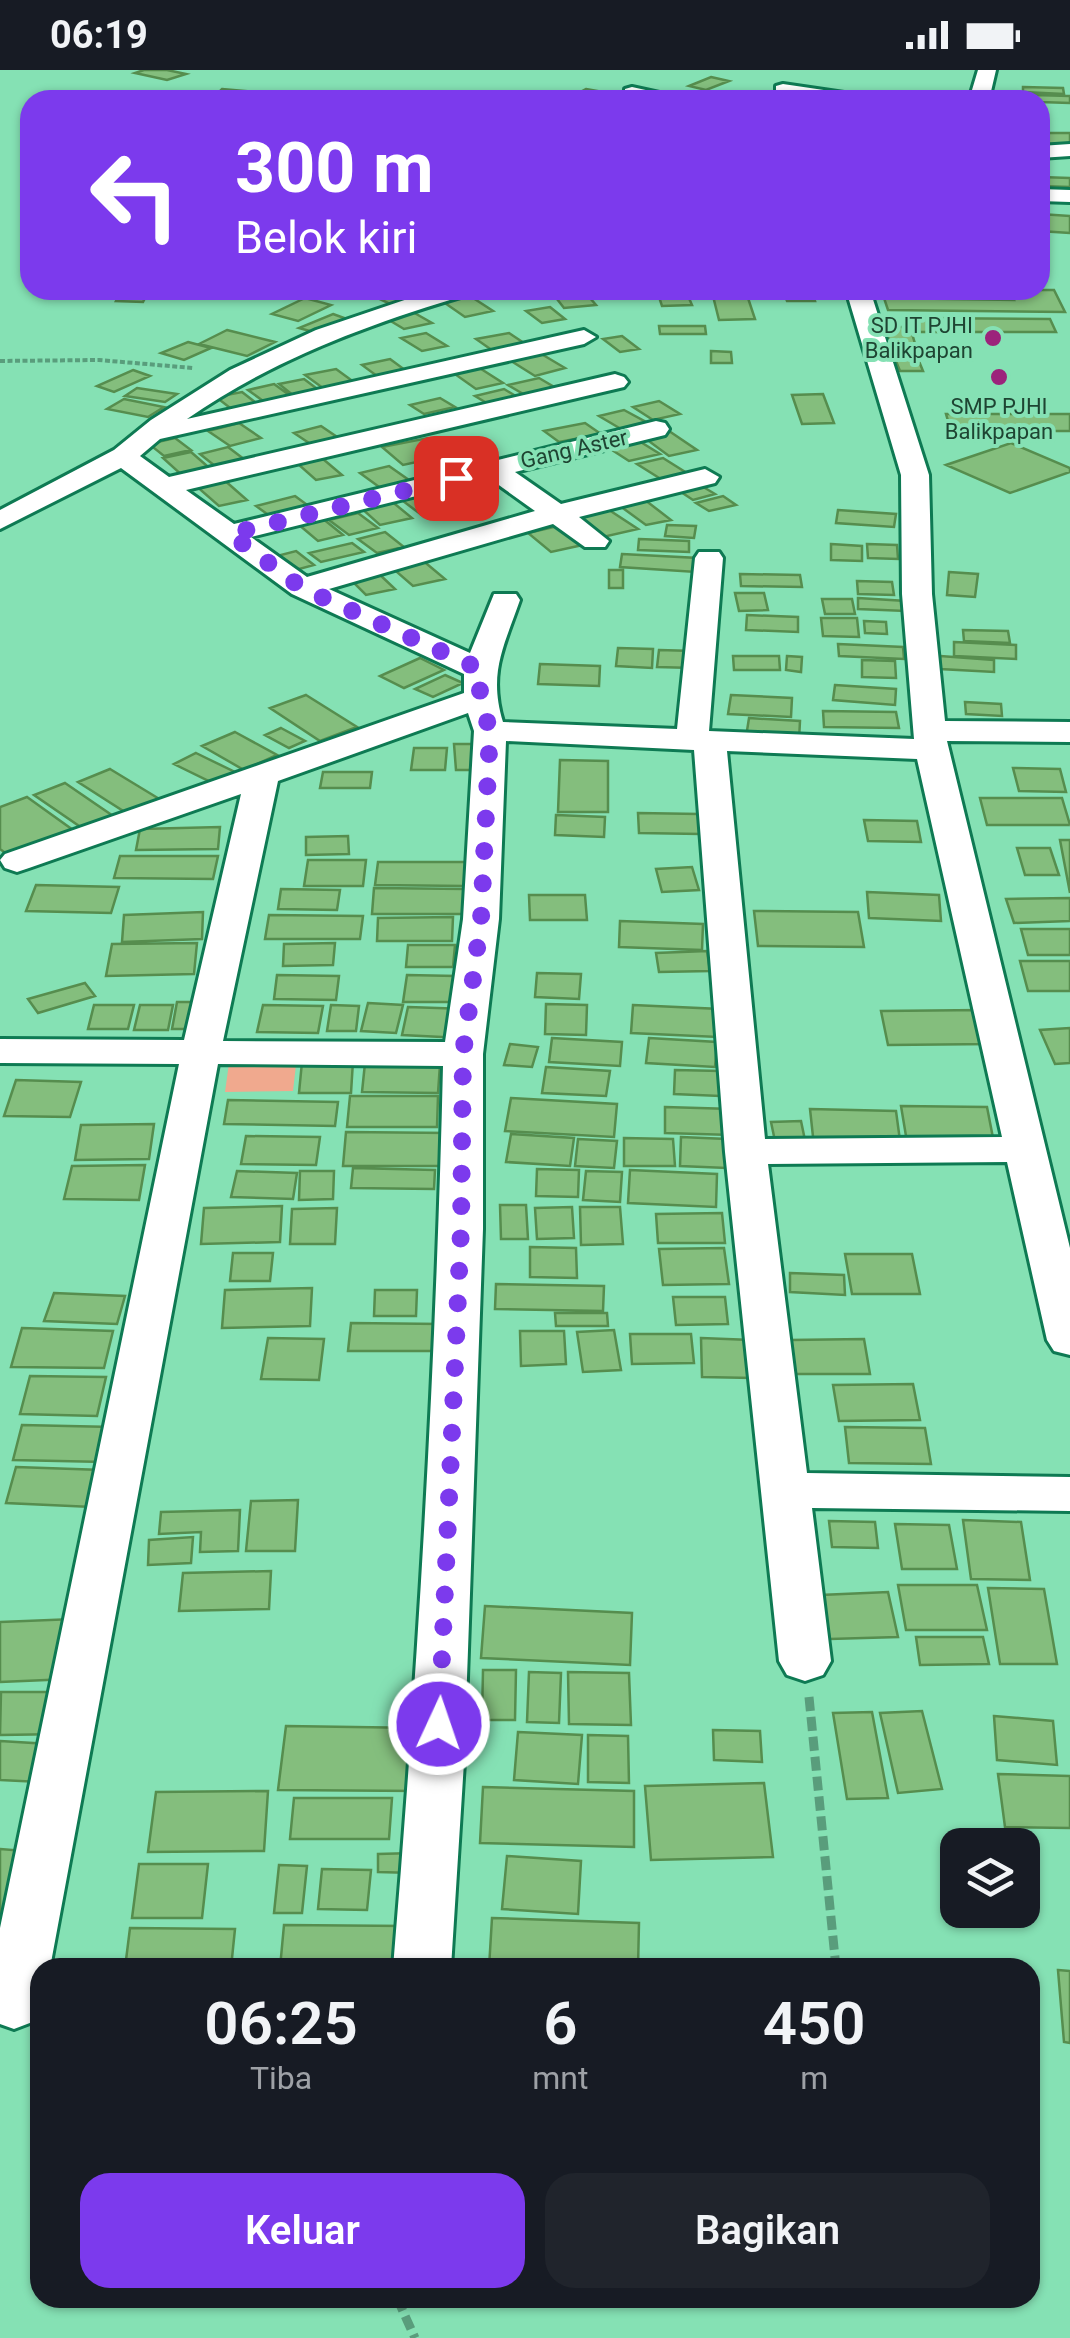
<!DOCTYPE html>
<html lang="id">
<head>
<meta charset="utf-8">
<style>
	body { margin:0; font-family:Roboto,sans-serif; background:#20242c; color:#f1f3f6; height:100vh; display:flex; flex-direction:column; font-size:38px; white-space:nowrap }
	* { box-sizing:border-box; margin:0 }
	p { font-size:32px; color:#9ea1a6 }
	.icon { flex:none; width:55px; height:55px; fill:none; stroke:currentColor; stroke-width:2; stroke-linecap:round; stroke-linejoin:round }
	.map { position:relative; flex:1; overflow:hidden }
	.sheet { position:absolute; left:30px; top:1888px; width:1010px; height:350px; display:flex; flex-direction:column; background:#171b24; border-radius:30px; box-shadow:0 2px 8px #0004 }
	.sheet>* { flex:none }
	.top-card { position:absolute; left:20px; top:20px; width:1030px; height:210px; border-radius:30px; box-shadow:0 2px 8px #0004; background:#7c3aed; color:#fff; overflow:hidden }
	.fabs { position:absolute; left:940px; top:1758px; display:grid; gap:20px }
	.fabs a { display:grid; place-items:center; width:100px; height:100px; border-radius:20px; background:#171b24; box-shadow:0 2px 8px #0004; font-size:50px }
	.pin { position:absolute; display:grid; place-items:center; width:85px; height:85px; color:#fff; margin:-42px; border-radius:20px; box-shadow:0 5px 15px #0006 }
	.me { position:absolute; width:110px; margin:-55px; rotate:3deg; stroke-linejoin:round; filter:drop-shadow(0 0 8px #0008) }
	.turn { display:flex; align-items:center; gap:35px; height:210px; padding:0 50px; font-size:45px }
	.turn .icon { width:130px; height:130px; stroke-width:2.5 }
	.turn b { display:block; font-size:70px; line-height:85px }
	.eta { display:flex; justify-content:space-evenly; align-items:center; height:170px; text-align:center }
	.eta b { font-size:60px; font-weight:600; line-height:70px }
	.primary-button { display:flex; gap:20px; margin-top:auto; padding:20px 50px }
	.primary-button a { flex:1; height:115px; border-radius:30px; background:#7c3aed; color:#fff; font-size:40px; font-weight:600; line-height:115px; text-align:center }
	.primary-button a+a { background:#20242c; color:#f1f3f6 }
	.status { display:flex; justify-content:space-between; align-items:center; height:70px; padding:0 50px; background:#171b24; direction:ltr }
	.status svg { height:28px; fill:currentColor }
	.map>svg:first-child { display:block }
	.green { fill:#f0a98e }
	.building { fill:#84be7d; stroke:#568d4e; stroke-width:2.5 }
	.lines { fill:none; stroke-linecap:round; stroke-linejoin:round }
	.minor-casing { stroke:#0e7a53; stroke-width:6 }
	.path-far1 { stroke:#599d7c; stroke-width:4; stroke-dasharray:5 2.5; stroke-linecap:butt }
	.path { stroke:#599d7c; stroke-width:9; stroke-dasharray:14 6; stroke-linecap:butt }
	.minor { fill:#fff; fill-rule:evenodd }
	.route { stroke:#7c3aed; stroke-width:18; stroke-dasharray:0 32.4 }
	.poi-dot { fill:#9c237b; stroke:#85e1b4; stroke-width:4 }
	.labels { text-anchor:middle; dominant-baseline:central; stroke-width:8; stroke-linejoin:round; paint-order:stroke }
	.far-poi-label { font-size:22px; fill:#1e4432; stroke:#85e1b4; text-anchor:end }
	.far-street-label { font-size:22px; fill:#1e4432; stroke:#85e1b4 }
</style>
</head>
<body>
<div class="status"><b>06:19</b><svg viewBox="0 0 49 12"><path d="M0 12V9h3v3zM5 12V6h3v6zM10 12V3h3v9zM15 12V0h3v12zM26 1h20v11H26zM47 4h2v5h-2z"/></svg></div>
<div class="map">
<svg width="1070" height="2268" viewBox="0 0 1070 2268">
	<rect width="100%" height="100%" fill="#85e1b4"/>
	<path class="green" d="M230,986H297L293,1021L225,1022Z"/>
	<path class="building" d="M144,0H167L186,4L167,10L135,3Z
		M711,7L729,11L706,20L689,16Z
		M1023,17L1063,18L1064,24L1023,22Z
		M222,19L245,21L236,30L213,28Z
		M586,19L609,23L595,30L571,27Z
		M892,22L943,27L886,28Z
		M1033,25L1070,26V33L1040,32Z
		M1040,63H1070V74H1041Z
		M1040,107L1070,108V117L1040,116Z
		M1040,144L1070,146V163L1040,161Z
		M122,220H149L143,232L116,231Z
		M361,220H400L415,227L390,234Z
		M550,220H583L596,235L564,238Z
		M657,220H707L708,224L658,225Z
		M1010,220H1054L1065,242L888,240L884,228L1014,230Z
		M812,222L815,231H787L784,223Z
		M747,225L755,249L719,250L713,226Z
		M470,226L493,241L465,247L442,231Z
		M688,226L692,235L662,236L659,227Z
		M305,228L331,235L298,251L272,244Z
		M550,237L565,249L542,253L526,241Z
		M411,241L432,253L404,259L384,247Z
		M333,244L347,249L313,262L299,258Z
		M916,248L1050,249L1056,262H920Z
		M659,256H705L706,264H660Z
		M885,257H910L916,277H891Z
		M227,260L275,272L247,286L199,274Z
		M426,263L447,276L422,281L401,268Z
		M509,263L530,277L496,283L476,269Z
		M622,266L639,279L620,282L603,269Z
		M188,272L211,278L184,290L161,283Z
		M711,281L731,282L732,293H711Z
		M538,282L565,298L535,306L508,289Z
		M893,284H916L923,301H900Z
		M390,289L405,300L377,306L362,295Z
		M478,297L503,313L476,319L452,302Z
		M336,299L358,315L327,321L305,305Z
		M133,300L150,306L114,322L97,316Z
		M539,308L561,321L530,328L508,315Z
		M304,309L320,321L294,326L279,314Z
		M274,314L292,327L266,333L248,320Z
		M137,318L177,324L165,332L125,326Z
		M504,319L524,331L495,338L475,326Z
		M242,322L260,336L234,341L216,327Z
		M823,324L834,353L802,354L792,325Z
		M440,328L455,337L424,344L410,335Z
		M124,329L164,337L148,347L107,339Z
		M659,331L680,344L653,350L633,337Z
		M624,340L646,352L621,359L599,346Z
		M946,344H1070V361H951Z
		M239,353L261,368L230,376L208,361Z
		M585,353L601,364L559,372L544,361Z
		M321,356L340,369L312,375L294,363Z
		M669,361L697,380L669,386L642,366Z
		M175,368L191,380L164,386L149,374Z
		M428,368L464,396L435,402L421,391L403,395L382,377Z
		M639,371L660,384L629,391L609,378Z
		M1011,373L1070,398V402L1010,423L946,395Z
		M228,377L249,393L220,400L200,384Z
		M191,382L214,402L185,408L163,388Z
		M663,388L690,405L664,411L637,394Z
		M323,389L342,405L316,410L298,394Z
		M389,396L416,415L386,422L360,403Z
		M223,409L247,430L219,436L195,415Z
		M700,415L715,424L693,430L678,420Z
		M426,422L450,440L423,446L399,428Z
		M295,426L314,440L274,449L256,436Z
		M723,426L736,435L709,441L696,433Z
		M390,430L412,448L380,455L360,437Z
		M645,430L671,450L646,455L620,436Z
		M606,438L638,459L603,467L572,446Z
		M838,440L896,444L894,457L836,453Z
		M358,443L378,458L349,465L329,450Z
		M322,448L343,465L318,471L298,454Z
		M562,455L587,474L551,482L528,463Z
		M667,455L696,456L694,468L665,466Z
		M385,462L404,477L377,483L358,469Z
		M639,469L689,471V482L638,480Z
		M352,473L364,482L321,492L309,483Z
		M831,474L862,476V491L831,490Z
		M867,474L897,475L898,489L868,488Z
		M296,481L314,495L292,501L273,487Z
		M622,484L698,488L696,502L620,497Z
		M421,489L445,509L413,516L390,496Z
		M609,500H623V518H609Z
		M377,502L395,519L366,525L349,508Z
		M949,502L978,504L975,527L947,525Z
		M740,504L800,505L802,517L741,516Z
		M857,511L892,512L894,525L858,524Z
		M735,523H764L768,540L739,541Z
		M858,528L906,531V541L858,539Z
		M822,529H852L855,544H825Z
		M747,545L798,547V562L746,560Z
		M821,548H857L859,567L823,566Z
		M864,551L886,552L887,564L865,563Z
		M963,560L1008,561L1010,573L964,571Z
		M954,572L1016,575V589L954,586Z
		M838,574L903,577L904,589L839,586Z
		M618,578L653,579L652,598L616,596Z
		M659,580L694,581L693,598L657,597Z
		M733,586H779L780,600H734Z
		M787,586L802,587L801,602L786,600Z
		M940,586L994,590V602L940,599Z
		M420,588L444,600L404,618L380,606Z
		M862,590L895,591L896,608L862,607Z
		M540,594L600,596L599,616L538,614Z
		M445,605L463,613L433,627L415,619Z
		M835,615L896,619L895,635L833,630Z
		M306,625L357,657L320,671L270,638Z
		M731,625L792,628L791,647L728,644Z
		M965,632L1001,634L1002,646L966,644Z
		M823,641L896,642L899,658L824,657Z
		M749,648L800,651L799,670L746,667Z
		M281,658L305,671L289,678L265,665Z
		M235,662L277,685L244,700L202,676Z
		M454,674H483L485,700H456Z
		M414,678H447L445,700H411Z
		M196,683L237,703L215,714L174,694Z
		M560,690L608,691V742H558Z
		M1013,698L1060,699L1066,722L1019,721Z
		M110,699L161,730L128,744L78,712Z
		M323,702H372L370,718H320Z
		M65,713L116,748L85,760L34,725Z
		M27,727L73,760L8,785L0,779V737Z
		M980,728H1062L1070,755H987Z
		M638,743L699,744L700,764L639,763Z
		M556,745L605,747L604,767L555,765Z
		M864,750L917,751L921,772L868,771Z
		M220,757L218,779L136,780L140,759Z
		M348,766L349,784L306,785V767Z
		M1060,770H1070V823Z
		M1017,778H1050L1059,805H1025Z
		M120,786H218L213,809L114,808Z
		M308,790H366L363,816H304Z
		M378,792H467L465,816L375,815Z
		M692,797L699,820L662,822L656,799Z
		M36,815L119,817L111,843L26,841Z
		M374,818L465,819L463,844H372Z
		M281,819L340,820L337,840L278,839Z
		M867,822L939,825L941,851L869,848Z
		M529,825H585L587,850H530Z
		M1070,828V851L1014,853L1006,829Z
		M754,841L858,842L864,877L758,876Z
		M203,842L202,869L122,872L124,845Z
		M269,845L363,846L360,869H265Z
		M453,847L452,871H377L378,848Z
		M620,851L703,854L702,880L619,877Z
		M1021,859H1070V885H1028Z
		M197,873L194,904L106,906L112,874Z
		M335,873L333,895L283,896L284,874Z
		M408,875H455L453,897H406Z
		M707,881L710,901L659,902L656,883Z
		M1020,891H1070V921H1028Z
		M537,903L581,904L579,929L535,927Z
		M277,905L339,906L336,930L274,929Z
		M407,905L456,906L454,932H403Z
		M85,913L95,926L38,943L28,929Z
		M177,932H204L200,959H172Z
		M368,933L403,935L396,963L361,961Z
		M546,934L587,935L586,965L545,964Z
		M94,935H134L128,959H88Z
		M140,935H173L168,960H134Z
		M263,935L323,936L318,963L257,962Z
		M331,935L359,936L356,961H327Z
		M633,935L720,939L718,967L631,963Z
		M408,937L466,939L462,968L402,965Z
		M982,940L992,974L888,975L881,941Z
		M1070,958V993L1055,994L1040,960Z
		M552,968L622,972L620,996L549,992Z
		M649,968L717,972L715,997L646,993Z
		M510,974L538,977L532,997L504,995Z
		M353,991L351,1023H299L302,992Z
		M365,993L440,994L438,1023L362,1022Z
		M546,997L610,1001L606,1026L542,1023Z
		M675,1000L721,1001L720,1026L674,1024Z
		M16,1010L81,1012L70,1047L4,1046Z
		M350,1026H438L437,1057H347Z
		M511,1028L617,1034L614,1067L505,1061Z
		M228,1030L338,1032L335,1056L224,1054Z
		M901,1036L987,1037L994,1073L907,1072Z
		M665,1037L732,1039V1065L665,1063Z
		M810,1039L896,1041L901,1078L814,1076Z
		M801,1051L806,1075L776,1076L771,1052Z
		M154,1054L149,1089L75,1090L81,1055Z
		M346,1062L450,1063L448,1096H343Z
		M511,1064L574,1068L570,1096L506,1092Z
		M246,1066L320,1067L316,1095L241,1094Z
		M681,1067L727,1069V1098L680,1096Z
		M624,1068L673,1069L675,1096H624Z
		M578,1069L617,1071L614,1098L575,1096Z
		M145,1095L139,1130L64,1129L72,1096Z
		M353,1098L435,1100L434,1119L351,1118Z
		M537,1099L579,1100L578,1127L536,1126Z
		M630,1100L717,1104L716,1137L628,1133Z
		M237,1101L297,1103L293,1129L231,1127Z
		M300,1101H334L333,1129L299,1130Z
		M586,1101L622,1102L620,1132L583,1130Z
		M500,1135H526L528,1169H501Z
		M282,1136L280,1172L201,1174L204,1138Z
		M572,1137L574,1168L537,1169L535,1138Z
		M580,1137H620L623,1174L581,1175Z
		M337,1138L335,1174H290L292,1139Z
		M722,1143L725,1173H658L656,1144Z
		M530,1177L576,1178L577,1208L530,1207Z
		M724,1178L729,1214L663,1215L659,1179Z
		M233,1183H273L270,1211H230Z
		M845,1184H912L920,1224H852Z
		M790,1203L844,1205L845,1225L790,1222Z
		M496,1214L604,1216L603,1241L495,1239Z
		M312,1218L310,1256L222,1258L225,1220Z
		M375,1220H417L416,1246H374Z
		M54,1223L125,1226L117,1254L44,1251Z
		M673,1227H725L728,1254L676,1255Z
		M555,1243H607L608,1256H556Z
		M351,1253L441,1254L440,1281H348Z
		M22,1258L113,1261L104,1298L11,1297Z
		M614,1260L621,1300L583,1302L577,1262Z
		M520,1261H564L566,1294L521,1296Z
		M630,1264H691L694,1293L632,1294Z
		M268,1268L324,1269L319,1310L261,1309Z
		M701,1268L751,1270L753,1308L702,1307Z
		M864,1269L870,1304H795L790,1270Z
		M30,1306L106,1307L97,1346L20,1344Z
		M913,1314L920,1350L839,1351L833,1315Z
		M22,1355L113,1357L105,1392L13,1390Z
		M845,1357L925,1358L931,1394L849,1393Z
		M16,1397L102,1400L92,1437L6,1433Z
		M298,1430L295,1481H246L251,1431Z
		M240,1440L238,1481L200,1482L201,1462L159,1464L161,1442Z
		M963,1450L1021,1452L1030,1510L971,1509Z
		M829,1451L875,1452L878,1478L832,1477Z
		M895,1454L949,1455L957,1499H902Z
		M193,1467L191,1493L148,1495L149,1470Z
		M271,1501L269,1539L179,1541L183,1503Z
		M898,1515H977L987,1560H906Z
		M988,1518L1044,1519L1057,1594H1000Z
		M888,1522L898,1567L830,1569L821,1525Z
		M485,1536L632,1543L630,1595L481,1588Z
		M74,1549L69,1609L0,1612V1552Z
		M916,1567H983L989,1594L920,1595Z
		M483,1600H516L515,1650H482Z
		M529,1602L561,1603L559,1653L527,1652Z
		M568,1602L629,1603L631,1655L569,1654Z
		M1,1622H70L63,1664L0,1665Z
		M922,1641L942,1719L898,1723L880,1643Z
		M872,1642L888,1728L847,1729L833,1643Z
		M994,1646L1053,1651L1057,1695L997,1690Z
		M286,1656L421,1658L418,1721L278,1720Z
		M713,1660L760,1661L762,1692L714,1690Z
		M518,1662L582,1665L578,1714L514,1710Z
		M588,1665L628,1666L629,1713L588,1712Z
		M0,1671L49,1674L40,1712L0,1710Z
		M998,1704L1070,1706V1758L1005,1757Z
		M764,1713L773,1787L651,1790L645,1716Z
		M483,1717L634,1721V1777L480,1773Z
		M268,1721L264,1781L148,1782L156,1722Z
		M294,1728H392L389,1769H290Z
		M0,1779L38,1782L0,1910Z
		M414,1783V1803L378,1802V1784Z
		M507,1786L581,1791L578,1844L502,1839Z
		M139,1794H208L202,1848H132Z
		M279,1795L307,1796L302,1843H274Z
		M322,1799L371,1800L367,1840L318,1839Z
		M492,1848L639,1853L638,1898H489Z
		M284,1855L407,1856L404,1898H280Z
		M130,1858L235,1859L231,1898H125Z
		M1058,1900L1070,1901V1973L1064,1972Z"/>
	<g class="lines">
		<g class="minor-casing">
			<path id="minor" d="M978,0H996L989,30H969Z
				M783,14L851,24L861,30H812L776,24V16Z
				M632,17L673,26L676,30L625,27V19Z
				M1070,74V86L1040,88V76Z
				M1040,119L1070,120V132L1040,131Z
				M434,220H471L467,225C368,254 272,290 187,349L584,260L596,267L584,274L160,369L140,386L169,407L615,304L624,307L628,312L624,317L186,420L234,454L472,396L465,388L478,380L498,390L656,351L665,353L669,359L665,365L515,402L561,434L705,399L719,407L715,413L579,447L609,471L605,477H585L553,454L329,519L470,583L494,524H516L520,530C504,576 488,603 503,652L677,659L695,488L699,482H719L723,488L709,661L914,669L902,524L901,405L846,220H870L929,405L932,524L945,651L1070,652V672L947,671L1070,1178V1285L1054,1281L1047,1270L1007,1092L768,1094L807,1403L1070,1407V1441L812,1438L831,1591L823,1605L805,1611L787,1605L779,1591L725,1082L694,680L506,671L499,849L483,984V1159L464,1692L451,1898H393C418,1598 436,1297 443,996L218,994L50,1898H40V1941L35,1951L14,1959L0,1954V1858L179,994L0,993V969L184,970L241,724L29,798L17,802L5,798L0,790L5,784L464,623V604L292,524L121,398L0,459V440L114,380L151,350L230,300L316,260ZM489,408L535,441L307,507L251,467ZM468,643L474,661L463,849L445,972L223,971L278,711ZM727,681L917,689L1002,1067L765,1069Z"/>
		</g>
		<path class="path-far1" d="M0,291L99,290L193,298"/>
		<path class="path" d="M809,1627L836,1898
			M397,2228L415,2268"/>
		<use href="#minor" class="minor"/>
	</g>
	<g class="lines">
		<path class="route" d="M439,1654L461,1159L463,984L481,849L490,661L480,628V599L302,518L230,464L456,408"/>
	</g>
	<g class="poi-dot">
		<circle cx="993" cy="268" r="10"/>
		<circle cx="999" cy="307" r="10"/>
	</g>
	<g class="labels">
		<g class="far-poi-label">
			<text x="973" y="255">SD IT PJHI<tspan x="973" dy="25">Balikpapan</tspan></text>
			<text x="999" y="336" text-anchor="middle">SMP PJHI<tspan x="999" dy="25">Balikpapan</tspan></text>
		</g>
		<g class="far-street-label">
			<text transform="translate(574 379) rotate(-13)">Gang Aster</text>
		</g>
	</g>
</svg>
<div class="fabs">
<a><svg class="icon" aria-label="layers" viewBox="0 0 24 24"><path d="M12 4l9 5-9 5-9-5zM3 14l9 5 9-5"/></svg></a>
</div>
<div class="pin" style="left:456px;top:408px;background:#d93025"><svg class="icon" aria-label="arrive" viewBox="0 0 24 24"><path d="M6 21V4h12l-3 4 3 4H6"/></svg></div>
<svg class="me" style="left:439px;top:1654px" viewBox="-20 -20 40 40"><circle r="17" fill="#7c3aed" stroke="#fff" stroke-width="3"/><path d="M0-11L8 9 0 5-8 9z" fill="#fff"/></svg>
<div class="top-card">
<div class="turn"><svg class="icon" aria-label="left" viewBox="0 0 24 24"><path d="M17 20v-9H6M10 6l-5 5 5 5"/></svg><div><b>300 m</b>Belok kiri</div></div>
</div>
<section class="sheet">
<div class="eta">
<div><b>06:25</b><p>Tiba</p></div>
<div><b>6</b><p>mnt</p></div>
<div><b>450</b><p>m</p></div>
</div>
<div class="primary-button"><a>Keluar</a><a>Bagikan</a></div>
</section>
</div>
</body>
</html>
